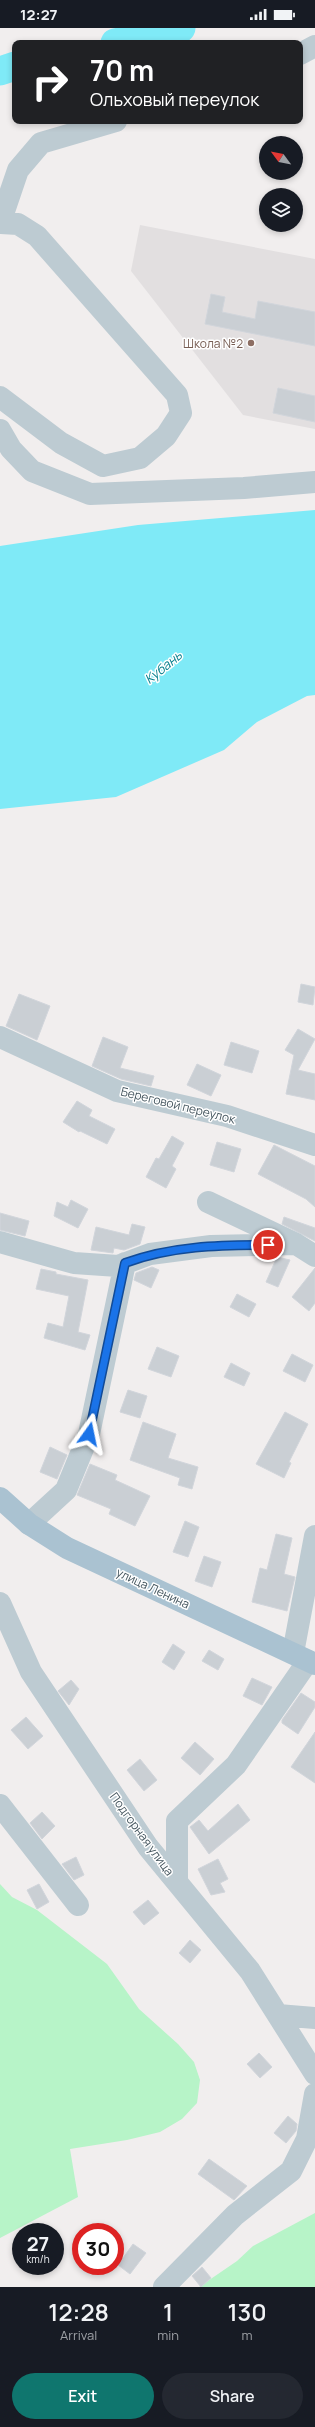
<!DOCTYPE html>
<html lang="en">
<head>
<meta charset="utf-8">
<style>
	body { margin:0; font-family:Manrope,sans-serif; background:#242831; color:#f1f3f6; height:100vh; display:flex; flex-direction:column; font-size:15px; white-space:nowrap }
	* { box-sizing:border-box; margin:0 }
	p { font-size:13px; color:#9ea1a6 }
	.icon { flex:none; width:22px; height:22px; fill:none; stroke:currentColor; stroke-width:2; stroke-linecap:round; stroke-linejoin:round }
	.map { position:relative; height:2259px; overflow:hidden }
	.details { display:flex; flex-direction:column; background:#171b24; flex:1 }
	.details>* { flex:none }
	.banner { position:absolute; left:12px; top:12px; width:291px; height:84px; border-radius:8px; box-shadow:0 2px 6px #0003; background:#202124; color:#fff; overflow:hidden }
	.needle { width:26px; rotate:302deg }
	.controls { position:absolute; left:259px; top:108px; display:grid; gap:8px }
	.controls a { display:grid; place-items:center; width:44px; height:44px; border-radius:50%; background:#171b24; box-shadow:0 2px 6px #0003; font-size:20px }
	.speed { position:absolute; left:12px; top:2195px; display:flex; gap:8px; font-size:20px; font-weight:700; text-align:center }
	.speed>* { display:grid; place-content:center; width:52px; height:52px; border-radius:50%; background:#171b24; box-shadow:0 2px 6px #0003; line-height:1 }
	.speed small { font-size:10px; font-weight:400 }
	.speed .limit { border:6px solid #d22; background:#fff; color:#111 }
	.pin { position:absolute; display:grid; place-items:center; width:34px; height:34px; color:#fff; margin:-17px; border:2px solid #fff; border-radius:50%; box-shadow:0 1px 4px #0007 }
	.me { position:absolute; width:44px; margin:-22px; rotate:12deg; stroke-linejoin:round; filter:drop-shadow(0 0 3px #0008) }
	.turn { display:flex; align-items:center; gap:14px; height:84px; padding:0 12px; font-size:18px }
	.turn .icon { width:52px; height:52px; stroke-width:2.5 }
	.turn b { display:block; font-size:28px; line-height:34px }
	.eta { display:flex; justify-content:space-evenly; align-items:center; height:68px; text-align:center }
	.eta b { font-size:24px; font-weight:600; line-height:28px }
	.action { display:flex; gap:8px; margin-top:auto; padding:8px 12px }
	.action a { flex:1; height:46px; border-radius:24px; background:#0f766e; color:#fff; font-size:16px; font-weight:600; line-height:46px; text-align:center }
	.action a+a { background:#242831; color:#f1f3f6 }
	.status { display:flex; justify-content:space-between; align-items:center; height:28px; padding:0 20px; background:#171b24; direction:ltr }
	.status svg { height:11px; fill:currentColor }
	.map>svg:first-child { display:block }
	.education { fill:#e2dfe0 }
	.green { fill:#b7f4c8 }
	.water { fill:#7feaf7 }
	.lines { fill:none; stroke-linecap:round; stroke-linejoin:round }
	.river { stroke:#7feaf7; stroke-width:29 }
	.building { fill:#cacfd4; stroke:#d1d5db }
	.minor { stroke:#bdcbd2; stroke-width:22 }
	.major { stroke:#aac2d1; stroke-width:22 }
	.route-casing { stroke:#114b97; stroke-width:10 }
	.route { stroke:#1a73e8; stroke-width:7 }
	.education-dot { fill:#8d6e63; stroke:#fff; stroke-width:1.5 }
	.labels { text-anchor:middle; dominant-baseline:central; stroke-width:3; stroke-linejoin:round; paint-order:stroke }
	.education-label { font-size:12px; fill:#785e54; stroke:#fff; text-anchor:end }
	.street-label { font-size:12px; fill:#44555e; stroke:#fff }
	.water-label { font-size:13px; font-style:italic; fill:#047e8c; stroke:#fff }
</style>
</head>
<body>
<div class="status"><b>12:27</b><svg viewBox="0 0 49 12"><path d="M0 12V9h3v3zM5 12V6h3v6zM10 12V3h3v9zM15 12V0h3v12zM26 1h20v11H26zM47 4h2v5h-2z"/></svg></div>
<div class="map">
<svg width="315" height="2259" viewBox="0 0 315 2259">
	<rect width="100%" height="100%" fill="#f1eeee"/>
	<path class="education" d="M140,197L315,231V401L243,387L131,243Z"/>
	<path class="green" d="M0,1856L12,1869L37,1882L107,1936L139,1981L178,2016L194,2034L200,2052L197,2075L182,2091L160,2104L127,2112L70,2121L78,2169L0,2210Z
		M315,2185V2259H199L237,2233L253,2218Z"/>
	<path class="water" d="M315,482V667L307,668L257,694L224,722L116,769L0,781V518L138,497Z"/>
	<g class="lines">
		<path class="river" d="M115,15L181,0
			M0,43L15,38"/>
	</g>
	<path class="building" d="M211,266L225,269L222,284L255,291L258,273L315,284V318L205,296Z
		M278,360L315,368V394L273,385Z
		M301,956L315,959L313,977L298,974Z
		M19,966L50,978L37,1012L6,998Z
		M298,1001L315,1011L298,1042L315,1046V1072L286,1066L294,1027L285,1022Z
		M103,1009L128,1019L120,1040L154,1048L151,1058L121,1051L92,1038Z
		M231,1014L259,1023L252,1045L224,1037Z
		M197,1036L221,1047L211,1068L187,1057Z
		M77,1073L92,1082L89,1088L115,1101L107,1116L80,1103L79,1104L63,1094Z
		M172,1108L184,1115L172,1138L176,1141L166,1160L146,1149L156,1130L159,1131Z
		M217,1114L241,1121L234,1144L210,1137Z
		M274,1117L315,1138V1179L306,1171L258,1146Z
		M71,1172L88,1181L78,1200L54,1188L57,1174L68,1179Z
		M0,1185L29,1193L25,1208L0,1202Z
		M284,1189L315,1200V1213L282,1196Z
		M132,1196L145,1199L140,1216L124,1222L114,1220L113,1225L91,1222L96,1199L129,1207Z
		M277,1229L290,1232L278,1259L266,1254Z
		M152,1239L159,1242L151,1260L134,1252L136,1245Z
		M315,1240V1275L309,1283L292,1269Z
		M41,1241L56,1244V1246L88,1252L78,1304L90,1307L85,1322L44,1310L48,1295L63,1299L69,1268L36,1261Z
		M237,1266L256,1276L249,1289L230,1279Z
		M157,1319L179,1328L171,1349L148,1341Z
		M292,1326L313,1337L305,1354L283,1343Z
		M231,1335L250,1345L244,1358L224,1349Z
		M128,1362L147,1368L140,1390L120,1384Z
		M285,1384L308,1396L289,1434L291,1435L284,1450L256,1436Z
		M143,1394L176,1406L168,1430L198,1439L192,1461L178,1457L180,1450L130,1432Z
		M50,1419L67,1427L57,1451L40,1444Z
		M90,1436L117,1447L115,1452L150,1468L135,1498L109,1486L111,1481L77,1467Z
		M185,1493L199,1499L188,1529L173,1524Z
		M276,1506L292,1510L284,1546L295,1549L287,1583L252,1574L260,1540L267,1542Z
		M204,1528L221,1534L212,1559L195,1553Z
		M173,1616L185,1624L174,1642L162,1634Z
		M209,1622L224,1631L218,1642L202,1633Z
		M252,1650L272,1659L262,1677L243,1668Z
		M71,1652L79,1661L69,1677L58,1663Z
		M301,1665L315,1674V1679L298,1706L282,1695V1692Z
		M26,1689L43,1708L28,1721L11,1702Z
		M315,1704V1755L291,1739Z
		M195,1714L214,1731L200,1747L181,1730Z
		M140,1731L157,1752L144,1763L127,1742Z
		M238,1776L250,1792L209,1826L190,1799L199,1792L208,1803Z
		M42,1784L55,1798L42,1811L30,1795Z
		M76,1829L84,1847L74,1852L62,1836Z
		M218,1831L228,1851L220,1855L225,1864L211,1867L198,1841Z
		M39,1856L49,1874L37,1881L27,1862Z
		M148,1872L159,1885L144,1897L133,1884Z
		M190,1912L201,1922L190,1935L179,1925Z
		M259,2025L272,2039L260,2050L247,2036Z
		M288,2088L297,2096L296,2103L286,2115L274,2105Z
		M209,2131L247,2158L234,2172L198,2146Z
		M133,2216L146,2225L130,2246L118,2237Z
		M202,2239L211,2250L201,2259L192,2248Z"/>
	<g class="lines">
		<path class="minor" d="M300,26L315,18
			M0,195L18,142L41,115L116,93
			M0,369L61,415L103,438L140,430L166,408L181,385L177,367L37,208L18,196L1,195
			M0,402L11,421L32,443L90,466L244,460L315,454
			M0,1009L117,1063L227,1088L315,1117
			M208,1174L296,1216L315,1228
			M0,1214L74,1235L118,1238L150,1226L211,1218L296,1216
			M29,1496L66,1462L89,1406L125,1235
			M0,1575L31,1644L148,1819L250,1943L315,2046
			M293,1625L315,1508
			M0,1777L78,1877
			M177,1854V1793L236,1737L308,1633
			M278,1987L315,1990
			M164,2259L235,2187L291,2143L307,2111L315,2066"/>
		<path class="major" d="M0,1470L29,1496L67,1520L315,1636"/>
	</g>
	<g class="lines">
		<g class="route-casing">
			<path id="route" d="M89,1406L125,1235C171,1218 219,1217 268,1217"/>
		</g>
		<use href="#route" class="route"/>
	</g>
	<circle class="education-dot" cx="251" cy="315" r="4"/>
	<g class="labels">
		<g class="education-label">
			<text x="243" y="315">Школа №2</text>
		</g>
		<g class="street-label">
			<text transform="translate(178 1077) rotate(14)">Береговой переулок</text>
			<text transform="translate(153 1560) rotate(25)">улица Ленина</text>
			<text transform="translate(142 1806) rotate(54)">Подгорная улица</text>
		</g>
		<g class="water-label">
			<text transform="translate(163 639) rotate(-39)">Кубань</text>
		</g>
	</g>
</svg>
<div class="controls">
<a><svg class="needle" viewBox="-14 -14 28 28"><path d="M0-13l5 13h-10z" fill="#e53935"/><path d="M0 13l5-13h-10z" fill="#9ea1a6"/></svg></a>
<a><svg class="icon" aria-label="layers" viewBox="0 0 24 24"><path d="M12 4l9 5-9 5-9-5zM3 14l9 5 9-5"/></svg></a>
</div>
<div class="speed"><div>27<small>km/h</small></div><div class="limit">30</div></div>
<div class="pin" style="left:268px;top:1217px;background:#d93025"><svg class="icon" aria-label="arrive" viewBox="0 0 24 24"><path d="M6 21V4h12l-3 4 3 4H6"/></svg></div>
<svg class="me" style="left:89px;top:1406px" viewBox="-20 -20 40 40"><path d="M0-17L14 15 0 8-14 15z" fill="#1a73e8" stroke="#fff" stroke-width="4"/></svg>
<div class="banner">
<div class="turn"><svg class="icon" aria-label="right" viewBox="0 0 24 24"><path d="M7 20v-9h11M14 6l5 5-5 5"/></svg><div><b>70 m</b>Ольховый переулок</div></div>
</div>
</div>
<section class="details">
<div class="eta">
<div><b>12:28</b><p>Arrival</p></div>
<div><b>1</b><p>min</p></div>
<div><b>130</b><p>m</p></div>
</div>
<div class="action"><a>Exit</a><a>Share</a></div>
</section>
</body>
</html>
